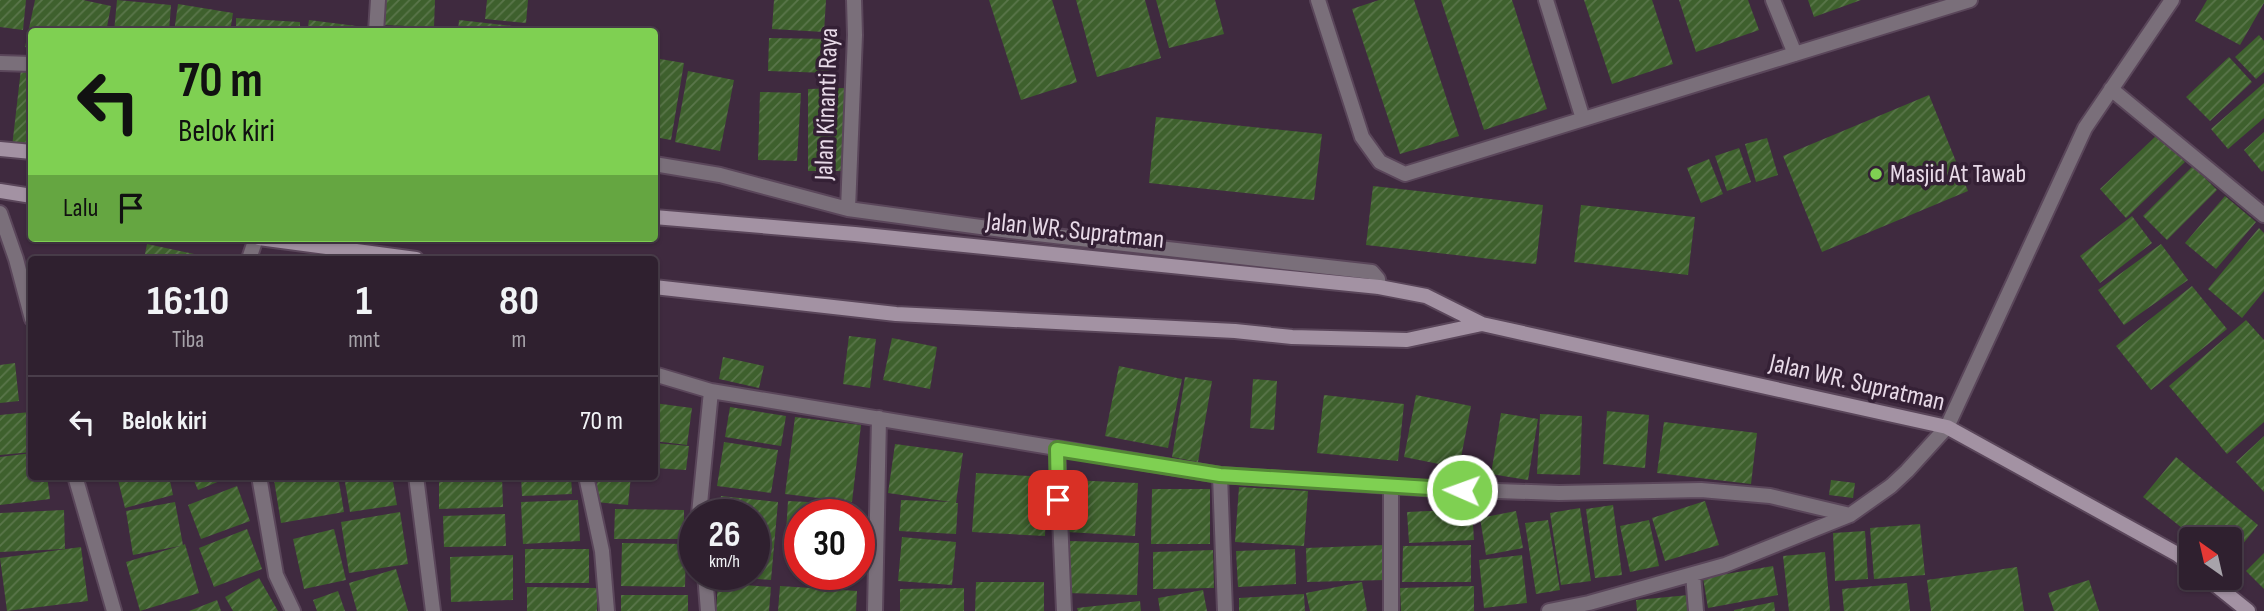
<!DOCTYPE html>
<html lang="id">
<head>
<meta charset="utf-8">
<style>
	body { margin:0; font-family:"Sofia Sans Condensed",sans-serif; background:#372837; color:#f1f3f6; height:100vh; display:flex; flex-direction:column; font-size:26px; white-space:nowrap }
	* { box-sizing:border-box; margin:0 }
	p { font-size:23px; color:#a7a3aa }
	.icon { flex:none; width:38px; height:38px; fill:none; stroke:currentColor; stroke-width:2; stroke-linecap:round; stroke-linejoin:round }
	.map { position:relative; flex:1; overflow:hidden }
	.sheet { position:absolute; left:28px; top:256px; width:630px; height:224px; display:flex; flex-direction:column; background:#2f202f; border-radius:7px; box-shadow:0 2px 5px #0004,0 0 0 2px #4a3e4b }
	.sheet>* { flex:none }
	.hud { position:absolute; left:28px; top:28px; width:630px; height:214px; border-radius:7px; box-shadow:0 2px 5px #0004,0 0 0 2px #4a3e4b; background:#7fd052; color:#111; overflow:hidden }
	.needle { width:46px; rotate:326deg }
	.fabs { position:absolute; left:2179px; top:527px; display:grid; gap:14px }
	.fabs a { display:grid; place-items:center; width:63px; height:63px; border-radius:7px; background:#2f202f; box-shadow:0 2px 5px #0004,0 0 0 2px #4a3e4b; font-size:35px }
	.speed { position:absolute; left:679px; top:499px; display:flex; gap:14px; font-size:35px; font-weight:700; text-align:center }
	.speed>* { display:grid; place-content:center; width:91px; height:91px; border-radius:50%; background:#2f202f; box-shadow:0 2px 5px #0004,0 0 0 2px #4a3e4b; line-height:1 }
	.speed small { font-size:18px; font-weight:400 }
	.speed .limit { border:10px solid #d22; background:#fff; color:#111 }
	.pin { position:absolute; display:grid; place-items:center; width:60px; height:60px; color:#fff; margin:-30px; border-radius:14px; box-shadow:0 4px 10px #0006 }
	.me { position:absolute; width:77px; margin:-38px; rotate:272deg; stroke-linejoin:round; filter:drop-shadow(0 0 5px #0008) }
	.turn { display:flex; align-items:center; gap:24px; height:147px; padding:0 35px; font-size:32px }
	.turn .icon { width:91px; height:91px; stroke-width:2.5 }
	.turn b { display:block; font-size:49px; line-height:60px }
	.then { display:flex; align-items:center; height:66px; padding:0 35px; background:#0003; gap:14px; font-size:26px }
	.eta { display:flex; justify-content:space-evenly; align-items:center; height:119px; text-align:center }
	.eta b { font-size:42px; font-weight:700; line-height:49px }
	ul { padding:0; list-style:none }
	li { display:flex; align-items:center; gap:21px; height:91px; padding:0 35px; border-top:2px solid #4a3e4b }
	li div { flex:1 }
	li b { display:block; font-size:26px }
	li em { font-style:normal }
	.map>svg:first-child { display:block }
	.building { fill:url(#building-hatch) }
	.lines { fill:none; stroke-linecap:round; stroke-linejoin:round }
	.minor-casing { stroke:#5a465a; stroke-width:18 }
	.secondary-casing { stroke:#5a465a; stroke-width:18 }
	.minor { stroke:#7a6f7a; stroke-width:14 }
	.secondary { stroke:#a392a3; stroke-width:14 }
	.route-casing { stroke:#538735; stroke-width:18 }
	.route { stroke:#7fd052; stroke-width:12 }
	.poi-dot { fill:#7fd052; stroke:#342035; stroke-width:2.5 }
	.labels { text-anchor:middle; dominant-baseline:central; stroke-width:7; stroke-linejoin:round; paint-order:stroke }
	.street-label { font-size:26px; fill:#e8dae8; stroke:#342035 }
	.poi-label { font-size:26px; fill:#e8dae8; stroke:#342035; text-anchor:start }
</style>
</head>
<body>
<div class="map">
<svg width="2264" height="611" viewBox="0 0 2264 611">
	<defs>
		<pattern id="building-hatch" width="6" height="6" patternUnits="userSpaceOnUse" patternTransform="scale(1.75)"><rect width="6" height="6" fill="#3e602d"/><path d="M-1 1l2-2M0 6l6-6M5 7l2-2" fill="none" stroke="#5a764b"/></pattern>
	</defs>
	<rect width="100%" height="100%" fill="#3f2a3f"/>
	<path class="building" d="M0,0H26L23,30L0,27Z
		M35,0H83L111,6L106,32H32V48L25,47Z
		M117,0L171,5L169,32H114Z
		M383,0H435L434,27L382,25Z
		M487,0H528L526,23L485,19Z
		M774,0H826L824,32L772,29Z
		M989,0H1052L1077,82L1021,100Z
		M1076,0H1145L1161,58L1097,77Z
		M1156,0H1215L1224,34L1169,48Z
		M1379,0H1414L1459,136L1400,154L1352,9Z
		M1441,0H1512L1547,109L1484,130Z
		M1584,0H1652L1673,64L1612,84Z
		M1679,0H1748L1759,30L1696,52Z
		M1808,0H1861L1814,17Z
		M2207,0H2264V3L2240,45L2195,21Z
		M178,4L233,13L230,32H174Z
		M236,18L300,22V32H236Z
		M309,20L372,28V32H307Z
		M459,20L512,26L511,32H458Z
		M2259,35L2264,41V72L2256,79L2235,57Z
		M769,38L830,39L829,73L768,71Z
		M2229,57L2252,82L2210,121L2186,97Z
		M654,58L684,63L671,140L654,137Z
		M21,69L32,71V149L12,147Z
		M688,71L734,80L720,151L675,142Z
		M2264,83V118L2228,149L2211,129Z
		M845,88V171H808V89Z
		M760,92L801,93L797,161L758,160Z
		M1929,95L1968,191L1822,252L1783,156Z
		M1156,117L1322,134L1314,200L1149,183Z
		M2264,132V170L2262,172L2244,150Z
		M2158,134L2185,162L2126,218L2100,189Z
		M1767,138L1778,175L1756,182L1745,144Z
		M1739,148L1751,182L1727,191L1715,156Z
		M1709,159L1723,194L1701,203L1687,168Z
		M2193,166L2217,190L2167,240L2143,216Z
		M1373,186L1543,205L1536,264L1366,245Z
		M2225,196L2256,222L2216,269L2185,243Z
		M1581,205L1695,217L1688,275L1574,262Z
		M2132,216L2152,243L2100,283L2080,256Z
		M2259,228L2264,233V291L2242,318L2208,289Z
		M147,244L213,258V259H144Z
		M2161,244L2188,280L2124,325L2098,290Z
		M2192,286L2227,329L2151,390L2116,346Z
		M2246,320L2264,340V422L2227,454L2169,386Z
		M849,336L876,339L870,388L843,384Z
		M892,338L937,347L930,389L883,380Z
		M723,357L764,366L759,388L719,379Z
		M15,363L19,401L0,403V365Z
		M1119,366L1182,379L1168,448L1105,436Z
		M1185,377L1212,381L1198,462L1172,457Z
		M1253,379L1277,381L1274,430L1250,428Z
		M1324,395L1404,404L1398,461L1317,453Z
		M1416,395L1471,406L1459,468L1404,457Z
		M654,403L692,408L687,445L654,441Z
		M730,407L786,416L781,446L725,437Z
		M1607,411L1649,415L1645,468L1603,464Z
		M30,412L32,452L0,455V415Z
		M1501,413L1538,419L1528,480L1491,474Z
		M1540,414L1582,416L1580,475L1537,474Z
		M795,417L861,425L852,502L785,494Z
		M1664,422L1757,433L1751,484L1657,473Z
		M2264,436V492L2236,462Z
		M724,442L778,450L771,493L717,486Z
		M654,443L689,446L686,470L654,468Z
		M895,444L963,453L956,503H958L956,534L899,531L901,500L951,502L888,493Z
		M32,453V476H47L50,499L0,505V457Z
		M2176,457L2258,525L2230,560V539H2196L2143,497Z
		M976,473L1048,477L1045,536L972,532Z
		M117,476H169L173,495L125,508Z
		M192,476H232L198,490Z
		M299,476H338L344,512L281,523L274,480Z
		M344,476H392L397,505L350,512Z
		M439,476H502L503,507L439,509Z
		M521,476H571L572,494L522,496Z
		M598,476H631L628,505L595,502Z
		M1070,480L1138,483L1135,536L1067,532Z
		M1831,480L1855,483L1853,498L1829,495Z
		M237,486L250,521L201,539L188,505Z
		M1239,487L1308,491L1304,546L1235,542Z
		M1152,489H1210V544H1151Z
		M721,496L778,502L771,580L717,576V574H754V514H718Z
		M578,500L580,541L523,544L521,502Z
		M788,501L848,504L847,514H800V533L786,532Z
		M1705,501L1719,545L1665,561L1652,518Z
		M175,502L183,545L185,544L199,593L140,611L126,562L180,546L133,555L126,511Z
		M1613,505L1622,575L1595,578L1586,509Z
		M1580,508L1591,581L1561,585L1550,513Z
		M615,509L684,510V539H614Z
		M1472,509L1474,540L1409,543L1407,512Z
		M64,510L65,549L0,552V513Z
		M1516,511L1523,548L1486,555L1480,518Z
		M400,512L408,564L349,573L341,522Z
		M505,514L506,546L444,547L443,516Z
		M1548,520L1560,590L1536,594L1525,523Z
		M1649,520L1659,566L1630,572L1620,526Z
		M1920,524L1925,575L1874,579L1870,528Z
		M247,529L262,569L214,587L199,548Z
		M334,529L346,580L304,589L293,539Z
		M1865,531L1868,579L1835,581L1833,533Z
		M902,537L956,542L952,585L898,581Z
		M1069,541L1139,543L1137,595L1067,593Z
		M622,543L686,544L685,587L621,586Z
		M1385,545L1386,580L1307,582L1306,548Z
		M1471,545V582H1402L1403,546Z
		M81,547L88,601L7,611L0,558Z
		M525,549H589V583H525Z
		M1295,549L1296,584L1238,587L1236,551Z
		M1213,550L1214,588L1153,589V552Z
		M1825,552L1830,611H1789L1783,556Z
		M2264,553V589L2246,571Z
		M513,555V600L451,602L450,557Z
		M1522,555L1527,603L1484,608L1479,560Z
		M1773,566L1778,595L1708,608L1703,578Z
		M2017,567L2024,611H1931L1927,580Z
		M396,569L408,611H357L349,583Z
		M259,578L278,611H233L225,597Z
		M2089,580L2099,611H2054L2048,593Z
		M976,582H1044V611H975Z
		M1362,582L1367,611H1310L1306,593Z
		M718,583L771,587L769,611H716Z
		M1907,583L1910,611H1844L1842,589Z
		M780,586L857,591L856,611H778Z
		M1474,586V611H1401L1400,588Z
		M527,587L597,588V611H527Z
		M964,588V611H900V589Z
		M1203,590L1207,611H1160L1158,598Z
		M338,591L345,611H317L313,600Z
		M1304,594L1305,611H1239V598Z
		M621,595H688V611H621Z
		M1689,595L1691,611H1637L1636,600Z
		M217,600L221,611H189Z
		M1140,601L1141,611H1078L1077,608Z
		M1774,602L1775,611H1734V610Z"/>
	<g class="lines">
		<g class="minor-casing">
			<path id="minor" d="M1318,0L1362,137L1380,162L1405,174L1970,0
				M1546,0L1583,119
				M1773,0L1795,54
				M376,32L378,0
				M0,63L32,64
				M2111,89L2264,215
				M654,164L720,175L848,209L1010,231L1372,272L1378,279L1379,287
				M848,209L855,35L854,0
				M0,213L16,259L32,319
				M249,259L256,238
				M654,374L711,391L1220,475L1438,489L1559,493L1701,490L1770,496L1850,515
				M1057,448L1064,611
				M1220,475L1225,611
				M75,476L114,611
				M259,476L276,575L293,611
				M416,476L433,611
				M586,476L602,551L607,611
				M1391,486V611
				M699,514L711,391
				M705,574L708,611
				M1693,574L1696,611
				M875,611L879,418
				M1549,611L1589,603L1725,565L1850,515L1891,486L1907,471L1947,427L2085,128L2172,0"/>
		</g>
		<g class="secondary-casing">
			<path id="secondary" d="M0,149L32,152
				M0,191L32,196
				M654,217L855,234L1379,287L1426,296L1482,324L1947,427L2177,554L2191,565
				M259,238L416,259
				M654,287L896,314L1235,331L1292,337L1407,340L1482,324
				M2207,578L2248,611"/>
		</g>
		<use href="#minor" class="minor"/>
		<use href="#secondary" class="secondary"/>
	</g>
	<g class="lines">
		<g class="route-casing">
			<path id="route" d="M1058,500L1057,449L1220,475L1462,490"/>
		</g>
		<use href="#route" class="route"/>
	</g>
	<circle class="poi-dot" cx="1876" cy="174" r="7"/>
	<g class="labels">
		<g class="street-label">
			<text transform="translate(827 104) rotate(-88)">Jalan Kinanti Raya</text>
			<text transform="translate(1075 231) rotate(6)">Jalan WR. Supratman</text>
			<text transform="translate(1857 383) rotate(13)">Jalan WR. Supratman</text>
		</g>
		<g class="poi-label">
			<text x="1890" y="174">Masjid At Tawab</text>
		</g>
	</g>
</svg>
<div class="fabs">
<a><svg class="needle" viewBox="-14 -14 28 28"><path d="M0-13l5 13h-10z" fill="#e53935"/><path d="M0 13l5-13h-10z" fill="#a7a3aa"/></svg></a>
</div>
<div class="speed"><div>26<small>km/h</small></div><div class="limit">30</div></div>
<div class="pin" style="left:1058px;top:500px;background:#d93025"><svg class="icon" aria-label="arrive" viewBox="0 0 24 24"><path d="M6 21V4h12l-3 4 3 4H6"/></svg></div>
<svg class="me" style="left:1462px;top:490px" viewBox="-20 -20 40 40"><circle r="17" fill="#7fd052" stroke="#fff" stroke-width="3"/><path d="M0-11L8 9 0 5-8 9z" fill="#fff"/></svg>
<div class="hud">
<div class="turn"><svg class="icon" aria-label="left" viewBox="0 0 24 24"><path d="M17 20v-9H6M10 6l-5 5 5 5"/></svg><div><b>70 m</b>Belok kiri</div></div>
<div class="then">Lalu<svg class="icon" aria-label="arrive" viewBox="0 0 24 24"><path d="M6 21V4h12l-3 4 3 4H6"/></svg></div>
</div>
<section class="sheet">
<div class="eta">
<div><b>16:10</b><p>Tiba</p></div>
<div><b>1</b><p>mnt</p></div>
<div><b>80</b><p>m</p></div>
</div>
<ul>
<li><svg class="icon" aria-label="left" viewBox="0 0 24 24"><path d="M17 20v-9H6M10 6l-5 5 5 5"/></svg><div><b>Belok kiri</b></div><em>70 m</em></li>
</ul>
</section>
</div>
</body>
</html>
